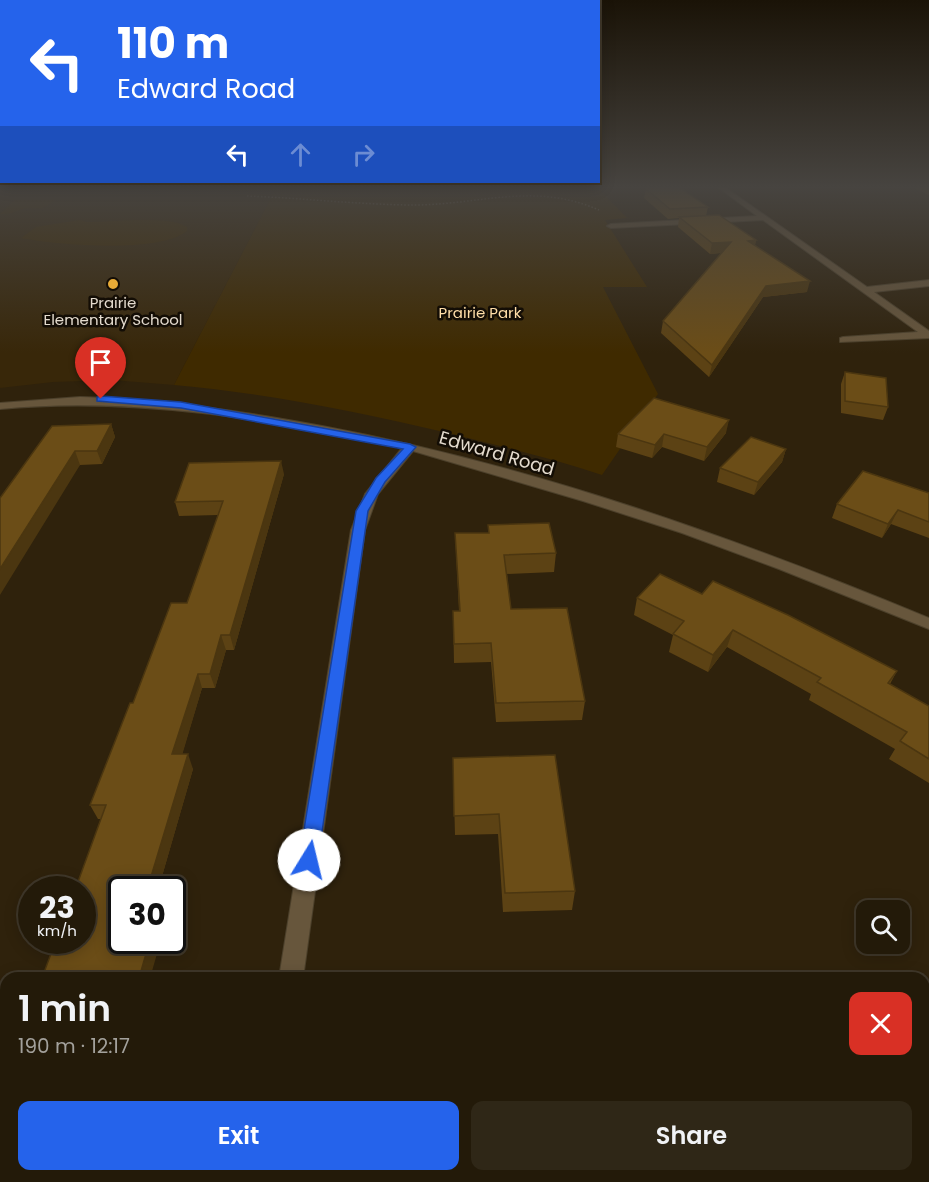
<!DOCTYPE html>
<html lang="en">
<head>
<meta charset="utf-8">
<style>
	body { margin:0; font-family:Poppins,sans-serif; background:#2f2717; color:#f1f3f6; height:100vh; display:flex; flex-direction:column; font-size:22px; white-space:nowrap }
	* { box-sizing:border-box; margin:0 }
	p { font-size:20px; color:#a3a19c }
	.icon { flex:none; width:33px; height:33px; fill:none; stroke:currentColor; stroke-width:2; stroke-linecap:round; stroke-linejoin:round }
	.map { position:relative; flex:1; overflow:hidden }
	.details { position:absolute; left:0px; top:972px; width:930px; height:210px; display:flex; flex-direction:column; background:#231a09; border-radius:18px 18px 0 0; box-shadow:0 3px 15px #0003,0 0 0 2px #40382a }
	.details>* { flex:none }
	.banner { position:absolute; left:0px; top:0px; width:600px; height:183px; box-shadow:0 3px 15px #0003,0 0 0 2px #40382a; background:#2563eb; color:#fff; overflow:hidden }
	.fabs { position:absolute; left:856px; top:900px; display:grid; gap:12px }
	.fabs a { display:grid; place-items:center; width:54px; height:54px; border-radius:12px; background:#231a09; box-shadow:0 3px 15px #0003,0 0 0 2px #40382a; font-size:30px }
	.speed { position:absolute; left:18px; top:876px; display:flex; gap:12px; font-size:30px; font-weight:700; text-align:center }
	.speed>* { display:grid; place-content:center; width:78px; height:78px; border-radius:50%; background:#231a09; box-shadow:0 3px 15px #0003,0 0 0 2px #40382a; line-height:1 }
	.speed small { font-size:15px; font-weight:400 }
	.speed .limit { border:3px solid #111; border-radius:9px; background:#fff; color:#111 }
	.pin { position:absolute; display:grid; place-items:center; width:51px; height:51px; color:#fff; margin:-62px -26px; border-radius:50% 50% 50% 0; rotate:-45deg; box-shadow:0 0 6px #0007 }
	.pin .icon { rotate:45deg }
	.me { position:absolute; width:66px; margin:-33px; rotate:9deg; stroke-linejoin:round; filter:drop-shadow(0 0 4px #0008) }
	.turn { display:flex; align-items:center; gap:21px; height:126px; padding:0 18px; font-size:27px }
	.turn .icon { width:78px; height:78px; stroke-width:2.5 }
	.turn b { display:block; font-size:42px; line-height:51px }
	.lanes { display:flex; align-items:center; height:57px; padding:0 18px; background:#0003; justify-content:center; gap:30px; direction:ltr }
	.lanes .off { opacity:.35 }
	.round { display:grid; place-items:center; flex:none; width:63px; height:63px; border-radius:12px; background:#2f2717 }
	.overview { display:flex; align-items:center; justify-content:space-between; height:102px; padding:0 18px }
	h1 { font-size:36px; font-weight:600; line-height:45px }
	.button { display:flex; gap:12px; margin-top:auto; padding:12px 18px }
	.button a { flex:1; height:69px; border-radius:12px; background:#2563eb; color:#fff; font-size:24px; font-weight:600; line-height:69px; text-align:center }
	.button a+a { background:#2f2717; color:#f1f3f6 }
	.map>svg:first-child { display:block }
	.built { fill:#382709 }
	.green { fill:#3f2a00 }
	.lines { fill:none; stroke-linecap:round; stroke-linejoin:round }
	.street-casing { stroke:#4c402b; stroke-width:2 }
	.path { stroke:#7a6e5c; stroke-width:1.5; stroke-dasharray:1.5 2; stroke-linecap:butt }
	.street { fill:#67563c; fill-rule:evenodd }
	.wall { fill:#5c4214 }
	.shaded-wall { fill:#4b3610 }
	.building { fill:#6b4d17; stroke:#4b3610; stroke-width:1.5 }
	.route { fill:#2563eb; stroke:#184099; stroke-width:1.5 }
	.poi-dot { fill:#e8ab37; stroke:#130d05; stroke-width:2 }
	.labels { text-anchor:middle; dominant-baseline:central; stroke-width:5; stroke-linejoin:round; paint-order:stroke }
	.far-poi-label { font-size:15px; fill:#e4dbce; stroke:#130d05 }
	.far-park-label { font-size:15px; fill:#ffdea8; stroke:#130d05 }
	.street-label { font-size:18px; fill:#e4dbce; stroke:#130d05 }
</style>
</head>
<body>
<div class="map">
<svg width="929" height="1182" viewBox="0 0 929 1182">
	<rect width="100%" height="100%" fill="#2f220c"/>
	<path class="built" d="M0,188H276L174,385L112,380L53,382L0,388Z"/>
	<path class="green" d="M276,188H598L627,218L605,220L647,287H603L658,394L602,475C551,458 500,446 448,433C358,412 266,393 174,385Z
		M15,200H55C38,214 39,205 23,209C13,212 12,214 0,214Z
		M80,220L87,222C109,222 170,215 187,227V231C159,254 57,245 21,238L36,227Z"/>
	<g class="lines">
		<g class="street-casing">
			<path id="street" d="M719,188H726L867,287L929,280V286L874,292L929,331V338L840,342V338L843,337L918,332L763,220L611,228L607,226L611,224L757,216Z
				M80,397C162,399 241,411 322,426C531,465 733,537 929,618V629L779,569L682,533L583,501L413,451L378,494L365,530L303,978H279L351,530L365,494L402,448C269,420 136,396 0,409V403Z
				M248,1176H276L275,1182H247Z"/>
		</g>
		<path class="path" d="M247,196C304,198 361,205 417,205C483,204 535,182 599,210"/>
		<use href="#street" class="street"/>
	</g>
	<path class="wall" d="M914,188H929V195Z
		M646,189L708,207L706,216L756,240L755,245L807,292L763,297L709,377L661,333L663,321L721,253L710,254L678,227L679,218L668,219L644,198Z
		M845,372L888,407L883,420L841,413V384Z
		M111,424L115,437L102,464L80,465L0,498Z
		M726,433L704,461L662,447L652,458L616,447L618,434Z
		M786,449L782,462L754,495L717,482L720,468Z
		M284,474L234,650H226L215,688H202L182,754L193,769L158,890H122L101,819H98L90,805L133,703L187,603L218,515L179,516L175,502Z
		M929,493V538L891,524L882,538L832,518L837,504Z
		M488,525L556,553L554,572L507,574L511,609L585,701L582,720L496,722L491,662L454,663L453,611H459L455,533H488Z
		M702,594L897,671L890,684L929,706V783L889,759L895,749L809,700L811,694L727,647L708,672L669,652L673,635L634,615L637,598Z
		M453,758L575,891L572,910L503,912L498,834L455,835Z
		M594,1176H660L656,1182H625Z
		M739,1176H924L929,1182H737Z"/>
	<path class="shaded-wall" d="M756,240L754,250L748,241Z
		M731,242L728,252L710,254L712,243Z
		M810,281L807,292L763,297L709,377L712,365L766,286Z
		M729,420L726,433L704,461L707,447Z
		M111,424L115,437L102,464L97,451Z
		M664,434L662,447L652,458L655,445Z
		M786,449L782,462L754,495L758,482Z
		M75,451L80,465L0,595V569Z
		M281,461L284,474L234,650L230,635Z
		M898,510L891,524L882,538L888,524Z
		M733,630L727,647L708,672L713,655Z
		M221,635L226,650L215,688L210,674Z
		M198,674L202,688L178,769L172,754Z
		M188,754L193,769L158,890H147Z
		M150,940H161L150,978H139Z
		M64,1176H78L77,1182H62Z"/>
	<path class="building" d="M647,188H680L708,207L670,209L646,189Z
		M719,215L756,240L748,241L810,281L766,286L712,365L663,321L731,242L712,243L679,217Z
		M845,372L886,378L888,407L845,401Z
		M654,398L729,420L707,447L664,434L655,445L618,434Z
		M111,424L97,451H75L0,569V498L52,426Z
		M751,437L786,449L758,482L720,468Z
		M281,461L230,635H221L210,674H198L172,754H188L147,890H122V940H150L139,978H42L56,940H82V890H75L106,805H90L130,703H133L171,603H187L223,501L175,502L189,463Z
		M863,471L929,493V522L898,510L888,524L837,504Z
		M549,523L556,553L504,555L511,609L567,608L585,701L496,703L491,643L454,644L453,611H460L455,533H489L488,525Z
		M660,574L702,594L713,581L788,615L897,671L888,683L929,706V759L900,741L907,732L817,682L821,678L733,630L713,655L673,634L684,621L637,598Z
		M555,755L575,891L505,893L499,814L454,816L453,758Z
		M0,1052H6V1176H64L62,1182H0Z
		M924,1111L929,1113V1182H746L748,1176H924Z"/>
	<linearGradient id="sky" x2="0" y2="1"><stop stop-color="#1a1307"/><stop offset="0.53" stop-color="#474440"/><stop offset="1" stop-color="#474440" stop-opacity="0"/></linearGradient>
	<rect width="929" height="353" fill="url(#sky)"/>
	<path class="route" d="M101,396L181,402L410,444L416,447L385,482L368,511L318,860L315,866L309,869L302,866L299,860L356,511L376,478L403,449L181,408L97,401V397Z"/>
	<circle class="poi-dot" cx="113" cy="284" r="6"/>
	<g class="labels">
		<g class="far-poi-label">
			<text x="113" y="302">Prairie<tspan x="113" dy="17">Elementary School</tspan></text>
		</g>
		<g class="far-park-label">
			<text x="480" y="312">Prairie Park</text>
		</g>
		<g class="street-label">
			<text transform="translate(497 453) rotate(16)">Edward Road</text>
		</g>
	</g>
</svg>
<div class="fabs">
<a><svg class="icon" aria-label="search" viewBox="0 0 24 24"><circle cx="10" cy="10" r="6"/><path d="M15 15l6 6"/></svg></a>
</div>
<div class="speed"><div>23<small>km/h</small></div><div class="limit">30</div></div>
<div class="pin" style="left:101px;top:399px;background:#d93025"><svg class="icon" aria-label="arrive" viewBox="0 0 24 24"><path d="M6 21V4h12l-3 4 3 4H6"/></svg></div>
<svg class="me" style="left:309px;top:860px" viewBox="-20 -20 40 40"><circle r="19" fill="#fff"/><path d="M0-13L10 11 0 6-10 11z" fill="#2563eb"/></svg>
<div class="banner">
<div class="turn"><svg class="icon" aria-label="left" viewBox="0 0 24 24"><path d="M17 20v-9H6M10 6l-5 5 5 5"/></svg><div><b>110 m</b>Edward Road</div></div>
<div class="lanes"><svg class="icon" aria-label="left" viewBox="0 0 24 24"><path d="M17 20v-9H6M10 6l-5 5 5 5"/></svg><svg class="icon off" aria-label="ahead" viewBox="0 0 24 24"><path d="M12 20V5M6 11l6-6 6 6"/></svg><svg class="icon off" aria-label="right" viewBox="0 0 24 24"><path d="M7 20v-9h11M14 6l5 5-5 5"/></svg></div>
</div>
<section class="details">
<div class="overview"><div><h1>1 min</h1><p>190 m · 12:17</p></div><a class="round" style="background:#d93025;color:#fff"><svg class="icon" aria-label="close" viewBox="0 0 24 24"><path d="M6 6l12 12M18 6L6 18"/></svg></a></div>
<div class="button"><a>Exit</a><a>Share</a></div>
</section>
</div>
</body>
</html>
